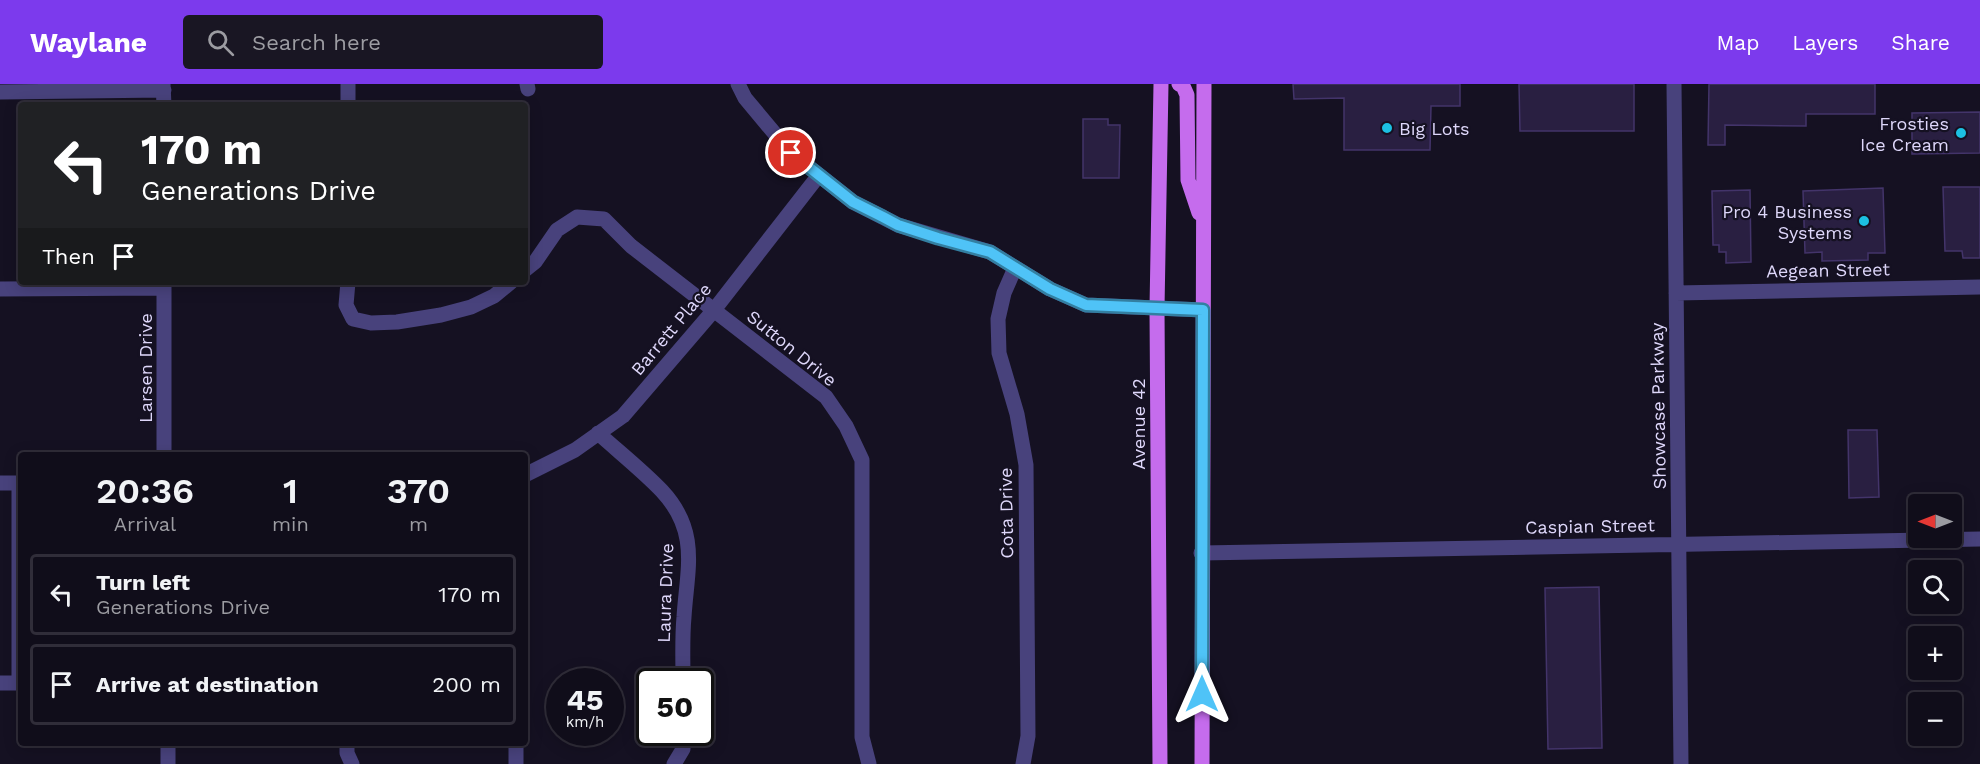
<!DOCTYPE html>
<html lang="en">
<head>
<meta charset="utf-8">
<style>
	body { margin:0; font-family:"Work Sans",sans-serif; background:#191623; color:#f1f3f6; height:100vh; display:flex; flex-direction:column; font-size:22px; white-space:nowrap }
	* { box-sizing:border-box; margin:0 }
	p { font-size:20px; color:#9c9ca2 }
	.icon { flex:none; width:33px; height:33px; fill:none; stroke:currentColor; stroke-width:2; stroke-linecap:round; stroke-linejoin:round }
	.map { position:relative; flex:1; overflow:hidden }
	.panel { position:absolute; left:18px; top:368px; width:510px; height:294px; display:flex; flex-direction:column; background:#100d1a; border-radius:6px; box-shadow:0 3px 15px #0003,0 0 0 2px #302d39 }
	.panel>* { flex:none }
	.hud { position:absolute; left:18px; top:18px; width:510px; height:183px; border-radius:6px; box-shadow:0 3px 15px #0003,0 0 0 2px #302d39; background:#202124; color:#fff; overflow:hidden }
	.needle { width:39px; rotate:270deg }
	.tools { position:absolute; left:1908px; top:410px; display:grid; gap:12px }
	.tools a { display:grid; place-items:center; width:54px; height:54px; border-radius:6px; background:#100d1a; box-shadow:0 3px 15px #0003,0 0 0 2px #302d39; font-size:30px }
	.speed { position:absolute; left:546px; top:584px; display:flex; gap:12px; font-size:30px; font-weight:700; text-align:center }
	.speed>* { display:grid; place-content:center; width:78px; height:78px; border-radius:50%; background:#100d1a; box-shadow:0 3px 15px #0003,0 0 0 2px #302d39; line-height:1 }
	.speed small { font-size:15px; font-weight:400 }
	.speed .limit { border:3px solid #111; border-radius:9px; background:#fff; color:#111 }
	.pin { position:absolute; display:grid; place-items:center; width:51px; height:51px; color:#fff; margin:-26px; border:3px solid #fff; border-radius:50%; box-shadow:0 2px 6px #0007 }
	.me { position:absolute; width:66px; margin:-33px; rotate:0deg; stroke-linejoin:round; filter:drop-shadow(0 0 4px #0008) }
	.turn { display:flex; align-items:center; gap:21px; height:126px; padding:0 24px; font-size:27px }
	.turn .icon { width:78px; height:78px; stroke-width:2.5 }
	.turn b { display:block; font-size:42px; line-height:51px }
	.then { display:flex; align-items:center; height:57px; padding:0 24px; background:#0003; gap:12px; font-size:22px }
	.eta { display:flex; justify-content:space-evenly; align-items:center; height:102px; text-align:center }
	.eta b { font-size:36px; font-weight:600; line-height:42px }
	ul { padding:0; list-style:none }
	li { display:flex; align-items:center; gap:18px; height:81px; margin:0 12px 9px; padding:0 12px; border:3px solid #302d39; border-radius:6px }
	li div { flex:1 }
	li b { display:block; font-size:22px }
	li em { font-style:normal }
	header { display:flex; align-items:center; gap:36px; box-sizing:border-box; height:84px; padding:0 30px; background:#7c3aed; color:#fff }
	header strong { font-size:28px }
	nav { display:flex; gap:33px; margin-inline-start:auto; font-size:21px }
	.search { width:420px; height:54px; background:#191623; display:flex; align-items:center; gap:15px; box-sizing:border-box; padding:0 21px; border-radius:6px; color:#9c9ca2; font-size:22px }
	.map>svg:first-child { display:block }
	.building { fill:#291f41; stroke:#43346a; stroke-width:1.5 }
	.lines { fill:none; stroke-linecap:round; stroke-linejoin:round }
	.minor { stroke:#48427c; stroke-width:15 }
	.major { stroke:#c56ced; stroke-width:15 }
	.route-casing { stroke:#337fa1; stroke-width:15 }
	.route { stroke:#4fc3f7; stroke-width:10 }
	.poi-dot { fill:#1cc0e2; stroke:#151122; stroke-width:2 }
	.labels { text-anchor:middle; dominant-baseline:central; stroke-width:4.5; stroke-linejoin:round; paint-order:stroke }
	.poi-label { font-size:18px; fill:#ded7fa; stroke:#151122; text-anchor:end }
	.street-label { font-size:18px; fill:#ded7fa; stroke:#151122 }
</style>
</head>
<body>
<header>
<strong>Waylane</strong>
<div class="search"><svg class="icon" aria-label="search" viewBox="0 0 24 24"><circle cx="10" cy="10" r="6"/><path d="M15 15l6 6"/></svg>Search here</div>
<nav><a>Map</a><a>Layers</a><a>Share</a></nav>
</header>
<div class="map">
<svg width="1980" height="680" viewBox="0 0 1980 680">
	<rect width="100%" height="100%" fill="#151122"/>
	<path class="building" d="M1293,0H1460V22H1431L1430,66H1344V14L1294,15Z
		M1519,0H1634V47H1520Z
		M1709,0H1875V30H1806V42L1725,41V61H1708Z
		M1980,28V69L1912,70V29Z
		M1083,35H1108V41H1120L1119,94H1083Z
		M1943,103H1980V174H1963L1962,167H1945Z
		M1883,104L1885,169H1868V176L1822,177V168L1805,169L1803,107Z
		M1750,106L1751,178L1726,179V168H1719V161H1713L1712,107Z
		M1848,346H1877L1879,413L1849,414Z
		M1599,503L1602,664L1548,665L1545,504Z"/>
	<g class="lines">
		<path class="minor" d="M163,0L164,21
			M348,0V21
			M527,0L528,5
			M738,0L745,14L791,69L853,118L898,141L990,168L1050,205L1086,221L1203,226
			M1674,0L1681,680
			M0,8L164,6
			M1015,184L1004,209L998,235L999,269L1017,330L1026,381L1028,652L1023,680
			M525,186L535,178L557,146L577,133L604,135L631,162L826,313L846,342L862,376V653L869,680
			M348,198L346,221L353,235L371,239L397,238L441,231L471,223L494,212L511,198
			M0,205L164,204
			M1676,209L1980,203
			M598,349C619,368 643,387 662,407C700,448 687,485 684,533C682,554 683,576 683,597
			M164,370V198
			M525,391L575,366L623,332L714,226L819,91
			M0,399H21
			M19,399V599
			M1201,469L1980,455
			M0,599H21
			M168,658V680
			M347,658V669L352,680
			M516,658V680
			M674,680L683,665V648"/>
		<path class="major" d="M1179,0L1183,2L1187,11L1188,96L1199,129
			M1160,680L1157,224L1161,0
			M1202,680L1204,0"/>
	</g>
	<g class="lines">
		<g class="route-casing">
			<path id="route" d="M791,69L853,118L883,133L898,141L938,154L990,168L1050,205L1086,221L1203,226L1202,610"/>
		</g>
		<use href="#route" class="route"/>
	</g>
	<g class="poi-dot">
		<circle cx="1387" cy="44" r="6"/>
		<circle cx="1961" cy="49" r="6"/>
		<circle cx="1864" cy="137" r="6"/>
	</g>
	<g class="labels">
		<g class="poi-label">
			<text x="1949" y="39">Frosties<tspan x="1949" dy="21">Ice Cream</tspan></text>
			<text x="1399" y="44" text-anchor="start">Big Lots</text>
			<text x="1852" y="127">Pro 4 Business<tspan x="1852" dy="21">Systems</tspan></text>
		</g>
		<g class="street-label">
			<text transform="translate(1828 186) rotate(-1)">Aegean Street</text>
			<text transform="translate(671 245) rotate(-50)">Barrett Place</text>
			<text transform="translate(792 264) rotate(39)">Sutton Drive</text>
			<text transform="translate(145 284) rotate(-90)">Larsen Drive</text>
			<text transform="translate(1658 322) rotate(-91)">Showcase Parkway</text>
			<text transform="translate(1138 340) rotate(-90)">Avenue 42</text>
			<text transform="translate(1006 429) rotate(-91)">Cota Drive</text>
			<text transform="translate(1590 442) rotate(-1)">Caspian Street</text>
			<text transform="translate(665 509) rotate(-88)">Laura Drive</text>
		</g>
	</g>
</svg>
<div class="tools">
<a><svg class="needle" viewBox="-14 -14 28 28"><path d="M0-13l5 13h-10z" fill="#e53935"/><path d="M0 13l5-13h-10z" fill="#9c9ca2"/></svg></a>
<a><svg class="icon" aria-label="search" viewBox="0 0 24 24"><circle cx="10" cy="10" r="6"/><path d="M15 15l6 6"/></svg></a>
<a>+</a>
<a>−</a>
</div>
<div class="speed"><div>45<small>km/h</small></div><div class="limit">50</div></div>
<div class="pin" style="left:791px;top:69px;background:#d93025"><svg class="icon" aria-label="arrive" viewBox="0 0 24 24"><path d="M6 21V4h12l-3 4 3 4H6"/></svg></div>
<svg class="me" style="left:1202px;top:610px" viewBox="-20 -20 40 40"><path d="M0-17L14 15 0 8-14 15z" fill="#4fc3f7" stroke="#fff" stroke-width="4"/></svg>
<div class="hud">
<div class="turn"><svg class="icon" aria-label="left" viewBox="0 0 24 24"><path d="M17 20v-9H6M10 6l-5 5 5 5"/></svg><div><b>170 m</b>Generations Drive</div></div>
<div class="then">Then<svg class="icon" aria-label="arrive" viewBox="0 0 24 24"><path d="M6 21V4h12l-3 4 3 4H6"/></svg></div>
</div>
<section class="panel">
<div class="eta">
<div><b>20:36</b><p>Arrival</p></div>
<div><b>1</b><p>min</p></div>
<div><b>370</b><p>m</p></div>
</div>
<ul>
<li><svg class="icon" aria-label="left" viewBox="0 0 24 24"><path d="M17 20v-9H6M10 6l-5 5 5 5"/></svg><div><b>Turn left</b><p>Generations Drive</p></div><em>170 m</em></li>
<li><svg class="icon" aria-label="arrive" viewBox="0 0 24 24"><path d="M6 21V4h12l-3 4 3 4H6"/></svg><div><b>Arrive at destination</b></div><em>200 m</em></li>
</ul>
</section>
</div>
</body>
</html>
